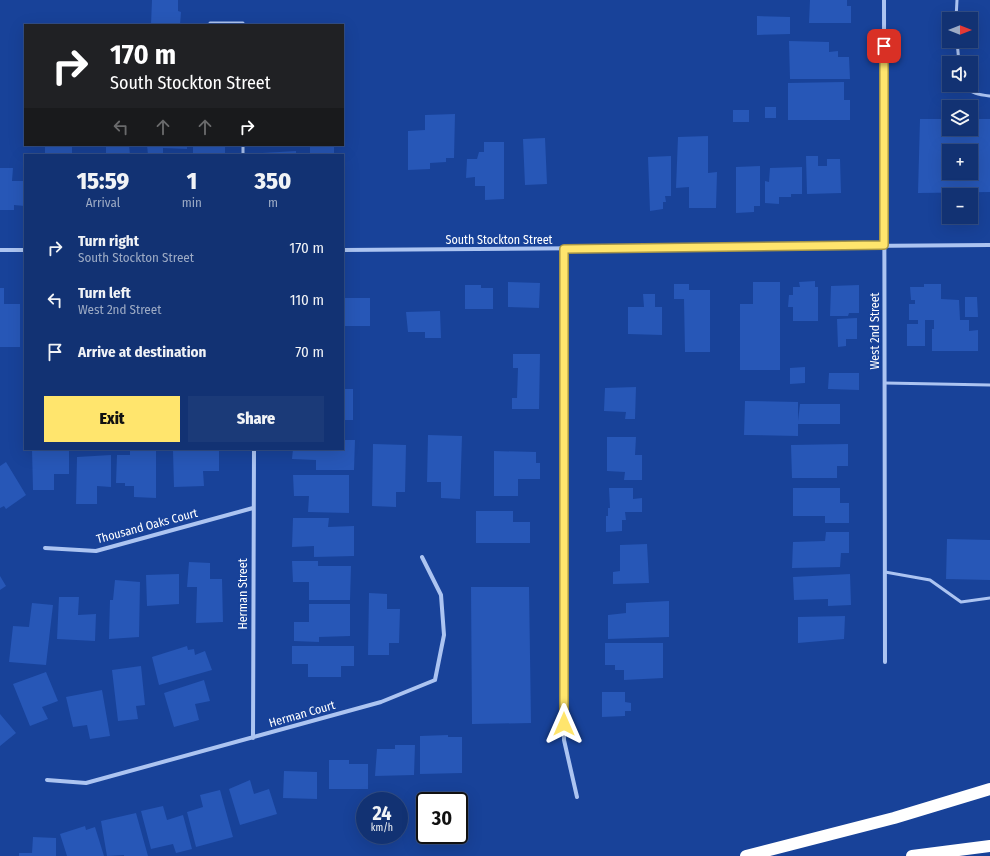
<!DOCTYPE html>
<html lang="en">
<head>
<meta charset="utf-8">
<style>
	body { margin:0; font-family:"Fira Sans Condensed",sans-serif; background:#1b3a78; color:#f1f3f6; height:100vh; display:flex; flex-direction:column; font-size:15px; white-space:nowrap }
	* { box-sizing:border-box; margin:0 }
	p { font-size:13px; color:#9caac4 }
	.icon { flex:none; width:22px; height:22px; fill:none; stroke:currentColor; stroke-width:2; stroke-linecap:round; stroke-linejoin:round }
	.map { position:relative; flex:1; overflow:hidden }
	.panel { position:absolute; left:24px; top:154px; width:320px; height:296px; display:flex; flex-direction:column; background:#123273; border-radius:0px; box-shadow:0 4px 16px #0002,0 0 0 1px #314d85 }
	.panel>* { flex:none }
	.hud { position:absolute; left:24px; top:24px; width:320px; height:122px; border-radius:0px; box-shadow:0 4px 16px #0002,0 0 0 1px #314d85; background:#202124; color:#fff; overflow:hidden }
	.needle { width:26px; rotate:90deg }
	.controls { position:absolute; left:942px; top:12px; display:grid; gap:8px }
	.controls a { display:grid; place-items:center; width:36px; height:36px; border-radius:0px; background:#123273; box-shadow:0 4px 16px #0002,0 0 0 1px #314d85; font-size:20px }
	.speed { position:absolute; left:356px; top:792px; display:flex; gap:8px; font-size:20px; font-weight:700; text-align:center }
	.speed>* { display:grid; place-content:center; width:52px; height:52px; border-radius:50%; background:#123273; box-shadow:0 4px 16px #0002,0 0 0 1px #314d85; line-height:1 }
	.speed small { font-size:10px; font-weight:400 }
	.speed .limit { border:2px solid #111; border-radius:6px; background:#fff; color:#111 }
	.pin { position:absolute; display:grid; place-items:center; width:34px; height:34px; color:#fff; margin:-17px; border-radius:8px; box-shadow:0 2px 6px #0006 }
	.me { position:absolute; width:44px; margin:-22px; rotate:0deg; stroke-linejoin:round; filter:drop-shadow(0 0 3px #0008) }
	.turn { display:flex; align-items:center; gap:14px; height:84px; padding:0 20px; font-size:18px }
	.turn .icon { width:52px; height:52px; stroke-width:2.5 }
	.turn b { display:block; font-size:28px; line-height:34px }
	.lanes { display:flex; align-items:center; height:38px; padding:0 20px; background:#0003; justify-content:center; gap:20px; direction:ltr }
	.lanes .off { opacity:.35 }
	.eta { display:flex; justify-content:space-evenly; align-items:center; height:68px; text-align:center }
	.eta b { font-size:24px; font-weight:800; line-height:28px }
	.action { display:flex; gap:8px; margin-top:auto; padding:8px 20px }
	.action a { flex:1; height:46px; border-radius:0px; background:#ffe56d; color:#111; font-size:16px; font-weight:800; line-height:46px; text-align:center }
	.action a+a { background:#1b3a78; color:#f1f3f6 }
	ul { padding:0; list-style:none }
	li { display:flex; align-items:center; gap:12px; height:52px; padding:0 20px }
	li div { flex:1 }
	li b { display:block; font-size:15px }
	li em { font-style:normal }
	.map>svg:first-child { display:block }
	.building { fill:#2757b7; fill-rule:evenodd }
	.lines { fill:none; stroke-linecap:round; stroke-linejoin:round }
	.lane { stroke:#acc4f1; stroke-width:3 }
	.street { stroke:#acc4f1; stroke-width:4 }
	.highway { stroke:#fff; stroke-width:12 }
	.route-casing { stroke:#a69547; stroke-width:10 }
	.route { stroke:#ffe56d; stroke-width:7 }
	.labels { text-anchor:middle; dominant-baseline:central; stroke-width:4; stroke-linejoin:round; paint-order:stroke }
	.street-label { font-size:12px; fill:#fff; stroke:#184299 }
</style>
</head>
<body>
<div class="map">
<svg width="990" height="856" viewBox="0 0 990 856">
	<rect width="100%" height="100%" fill="#184299"/>
	<path class="building" d="M152,0H178V11L181,12L180,25H151Z
		M810,0H847V6H851V23H809Z
		M757,16L790,17V34L757,35Z
		M789,41L829,42V52L838,51V57H849L850,79H790Z
		M844,82V100H850V120H788V83Z
		M765,107H776V118H765Z
		M733,110H749V122H733Z
		M455,114L454,158H446V162L430,163V169L408,170V131L425,130V115Z
		M920,119H949V129H971V119H990V192L918,193ZM949,151H971V173H949Z
		M708,136V173L717,172L716,208H689V187L676,188L678,137Z
		M545,138L547,184L525,185L523,139Z
		M484,142H504V199L485,200V186H475V177L466,178L467,159H477L479,152H484Z
		M45,145H72V155H45Z
		M106,145H129L130,155H106Z
		M147,145H187V149L163,148V155H148Z
		M193,145H225V155H193Z
		M310,145H334V155H310Z
		M296,151V155H262V153Z
		M671,156V196H665L666,202H663V209L650,211L648,157Z
		M806,156H818V166H827V159H840L841,193L807,194Z
		M760,166V206H754V212L736,213V167Z
		M802,167V194H791V197H779V204L765,203V181L769,182L770,168Z
		M0,168H13L12,181H25V206L14,205V210H0Z
		M815,281V287H818V321H793V307H788L789,295H793V287H800L799,282Z
		M508,282L540,283L539,308L508,307Z
		M753,282H780V370H740V304H753Z
		M674,284H689V290H710V352H685L684,299H674Z
		M924,284H941V299L959,300L960,320H969V331L978,330V351H932V329H934V320H925V346H907V324H918V320H909V304H915V300H911L910,287H924Z
		M465,285H481V288H493V309H465Z
		M859,285V313H849L848,316H830L831,286Z
		M0,288H4V304H20V347H0Z
		M643,294H655V307H662V335L628,334V307H644Z
		M965,297H977L978,317H965Z
		M343,298H370V326H343Z
		M440,311L441,338H425V332H408L406,312Z
		M857,318V339H846V346L838,347L837,319Z
		M513,354H540L539,409H512V398H517L518,368H513Z
		M805,367V383L790,384V368Z
		M829,373H859V390L828,389Z
		M636,387L635,419H625L626,412L604,411L605,388Z
		M343,389H353V420H343Z
		M745,401L798,402V421L800,404H840V424H798V436L744,435Z
		M428,435L462,436L460,499L441,498V482H427Z
		M607,437H636L635,455H642V480H624L625,472L607,471Z
		M343,440H355L354,470H316V460L292,459L293,449H343Z
		M373,444L406,445L405,492H396V507L372,506Z
		M848,444V466H837V478H792L791,445Z
		M32,449H69V474H54V490H33Z
		M130,449H156V498L134,497V486H125V483H116L117,455H130Z
		M219,450V471H203L204,486L174,487L173,451Z
		M494,451L536,452V463H540V479H518V496H494Z
		M111,455V487L97,486V504H76L77,457Z
		M6,462L26,495L6,509L4,506L0,508V466Z
		M293,475H349V513L308,512L309,496H294Z
		M609,488H633V499L642,498V512H625L626,520H622V531L606,532V516H608V508H610Z
		M793,488H840V503H849V523H825V516H793Z
		M476,511H513V522H530V543H476Z
		M293,518H329L328,527L354,526V556L314,557V546L292,547Z
		M826,532H849V553H841L840,567L792,568L793,542L825,541Z
		M947,539L990,540V580L946,579Z
		M647,544L649,583L613,584V572L620,571V545Z
		M292,561H318V566H351L350,600H309V582H293Z
		M189,562L210,563V579H222L223,622L196,623L197,587H187Z
		M179,574V604L147,606L146,575Z
		M850,574L851,605L828,606V599L794,600L793,577Z
		M0,576L6,586L0,590Z
		M115,580L140,582L139,637L109,639L110,600H113Z
		M471,587H529L531,723L472,724Z
		M369,593L387,594V609H400L399,643H389V655H368Z
		M59,597H79L78,615L96,614L95,641L57,639Z
		M669,601V637L608,639V615L626,613V603Z
		M32,603L53,605L46,665L9,662L13,626L29,627Z
		M309,604H350V636L319,637V642L294,641V622H309Z
		M845,616L844,639L798,643V617Z
		M605,643H663V678L624,680V670H615V665H605Z
		M187,646L188,650L194,649L195,655L205,651L212,670L159,685L152,657Z
		M292,646H354V666H341V677H308V664H292Z
		M141,666L145,705L136,706L138,719L118,721L112,670Z
		M46,672L58,701L42,707L48,719L30,726L13,684Z
		M204,680L210,701L195,704L199,720L174,727L164,693Z
		M102,690L110,736L90,739L87,725L73,727L66,697Z
		M602,692H625V702L631,703V711H625V716L602,717Z
		M0,714L16,733L0,746Z
		M448,735V737H462V773L420,774V736Z
		M395,745H415L414,775L375,776L377,749H395Z
		M329,760H349V764H368V789H329Z
		M284,771L317,772V799L283,798Z
		M250,780L254,794L269,789L277,814L240,825L229,789Z
		M220,790L233,837L196,847L187,812L203,807L200,795Z
		M163,806L167,820L183,815L192,849L176,853L173,844L151,849L141,811Z
		M136,813L148,856H124V855L107,856L101,821Z
		M85,826L86,830L95,827L104,856H67L60,834Z
		M33,837L56,838V856H19V853H32Z"/>
	<g class="lines">
		<path class="lane" d="M956,19L957,0
			M210,23H243V25
			M957,41L959,63
			M965,85C970,94 981,95 990,96
			M243,145V155
			M885,383L990,385
			M885,572L930,580L961,602L990,598"/>
		<path class="street" d="M884,0L885,662
			M565,249L564,740L577,797
			M0,250H25
			M343,250C559,249 774,246 990,245
			M45,548L96,551L253,508
			M253,738L254,449
			M47,780L86,783L381,702L435,680L444,635L441,595L422,557"/>
		<path class="highway" d="M746,856L894,818L990,789
			M912,856L990,846"/>
	</g>
	<g class="lines">
		<g class="route-casing">
			<path id="route" d="M564,724V249L884,245V46"/>
		</g>
		<use href="#route" class="route"/>
	</g>
	<g class="labels">
		<g class="street-label">
			<text x="499" y="240">South Stockton Street</text>
			<text transform="translate(875 331) rotate(-90)">West 2nd Street</text>
			<text transform="translate(147 526) rotate(-15)">Thousand Oaks Court</text>
			<text transform="translate(243 594) rotate(-90)">Herman Street</text>
			<text transform="translate(302 714) rotate(-16)">Herman Court</text>
		</g>
	</g>
</svg>
<div class="controls">
<a><svg class="needle" viewBox="-14 -14 28 28"><path d="M0-13l5 13h-10z" fill="#e53935"/><path d="M0 13l5-13h-10z" fill="#9caac4"/></svg></a>
<a><svg class="icon" aria-label="sound" viewBox="0 0 24 24"><path d="M4 9h4l5-4v14l-5-4H4zM17 9q2 3 0 6"/></svg></a>
<a><svg class="icon" aria-label="layers" viewBox="0 0 24 24"><path d="M12 4l9 5-9 5-9-5zM3 14l9 5 9-5"/></svg></a>
<a>+</a>
<a>−</a>
</div>
<div class="speed"><div>24<small>km/h</small></div><div class="limit">30</div></div>
<div class="pin" style="left:884px;top:46px;background:#d93025"><svg class="icon" aria-label="arrive" viewBox="0 0 24 24"><path d="M6 21V4h12l-3 4 3 4H6"/></svg></div>
<svg class="me" style="left:564px;top:724px" viewBox="-20 -20 40 40"><path d="M0-17L14 15 0 8-14 15z" fill="#ffe56d" stroke="#fff" stroke-width="4"/></svg>
<div class="hud">
<div class="turn"><svg class="icon" aria-label="right" viewBox="0 0 24 24"><path d="M7 20v-9h11M14 6l5 5-5 5"/></svg><div><b>170 m</b>South Stockton Street</div></div>
<div class="lanes"><svg class="icon off" aria-label="left" viewBox="0 0 24 24"><path d="M17 20v-9H6M10 6l-5 5 5 5"/></svg><svg class="icon off" aria-label="ahead" viewBox="0 0 24 24"><path d="M12 20V5M6 11l6-6 6 6"/></svg><svg class="icon off" aria-label="ahead" viewBox="0 0 24 24"><path d="M12 20V5M6 11l6-6 6 6"/></svg><svg class="icon" aria-label="right" viewBox="0 0 24 24"><path d="M7 20v-9h11M14 6l5 5-5 5"/></svg></div>
</div>
<section class="panel">
<div class="eta">
<div><b>15:59</b><p>Arrival</p></div>
<div><b>1</b><p>min</p></div>
<div><b>350</b><p>m</p></div>
</div>
<ul>
<li><svg class="icon" aria-label="right" viewBox="0 0 24 24"><path d="M7 20v-9h11M14 6l5 5-5 5"/></svg><div><b>Turn right</b><p>South Stockton Street</p></div><em>170 m</em></li>
<li><svg class="icon" aria-label="left" viewBox="0 0 24 24"><path d="M17 20v-9H6M10 6l-5 5 5 5"/></svg><div><b>Turn left</b><p>West 2nd Street</p></div><em>110 m</em></li>
<li><svg class="icon" aria-label="arrive" viewBox="0 0 24 24"><path d="M6 21V4h12l-3 4 3 4H6"/></svg><div><b>Arrive at destination</b></div><em>70 m</em></li>
</ul>
<div class="action"><a>Exit</a><a>Share</a></div>
</section>
</div>
</body>
</html>
